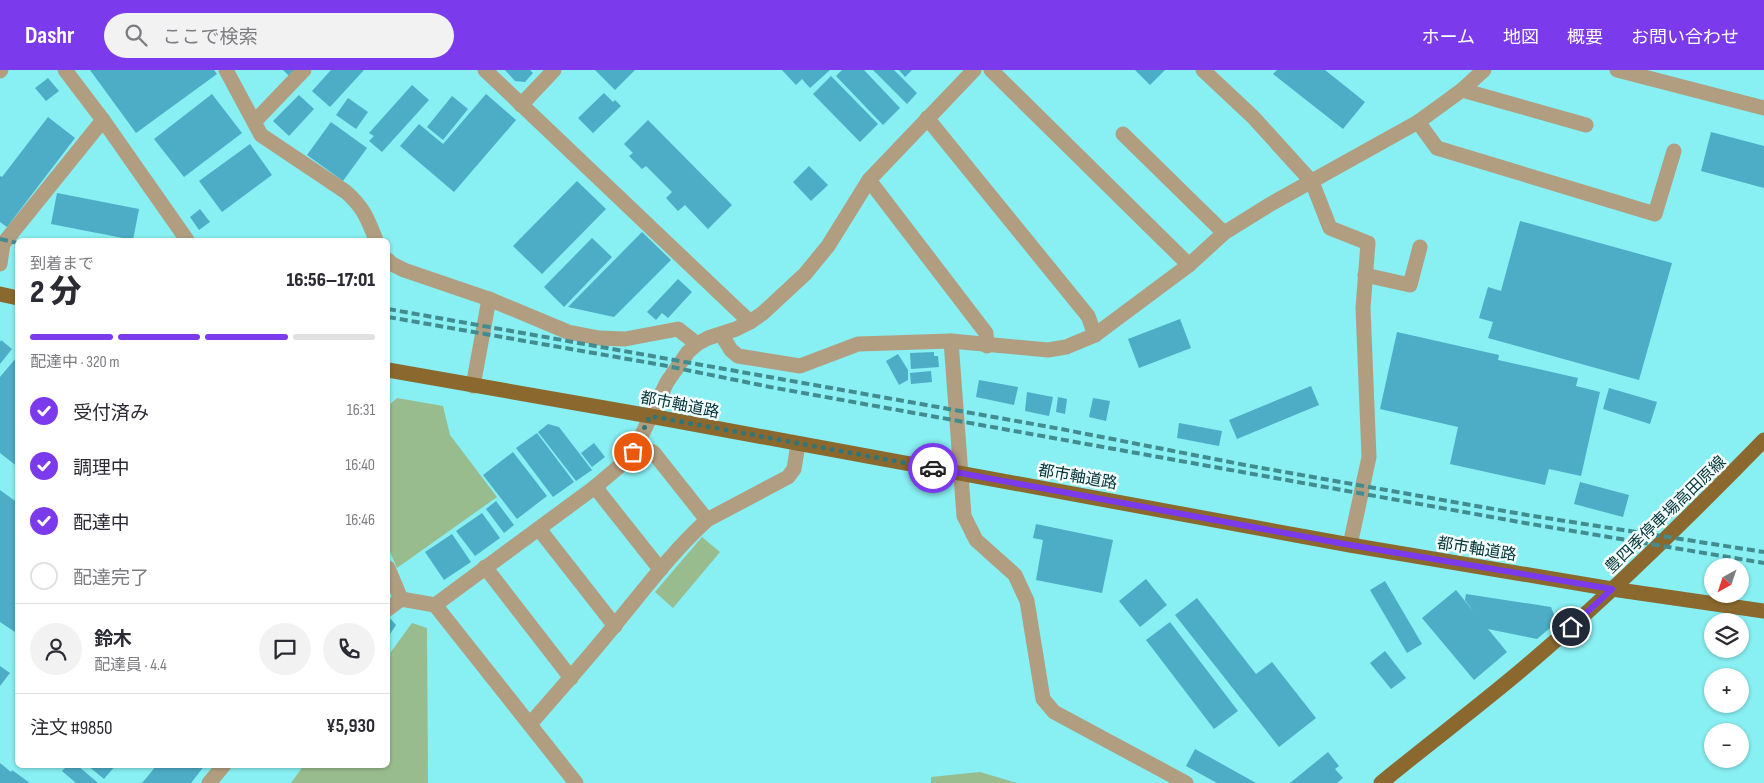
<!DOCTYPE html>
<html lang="ja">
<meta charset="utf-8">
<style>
:root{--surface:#fff;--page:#f2f2f3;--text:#2b2b33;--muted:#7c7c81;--line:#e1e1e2;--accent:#7c3aed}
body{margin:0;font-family:"Sofia Sans Condensed","Noto Sans JP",sans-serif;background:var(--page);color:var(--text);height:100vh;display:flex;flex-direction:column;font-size:19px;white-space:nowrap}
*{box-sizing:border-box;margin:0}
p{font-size:16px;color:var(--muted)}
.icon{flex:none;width:28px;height:28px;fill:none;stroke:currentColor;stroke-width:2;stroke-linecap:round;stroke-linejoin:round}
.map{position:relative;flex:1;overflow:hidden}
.drawer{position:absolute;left:15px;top:168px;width:375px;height:530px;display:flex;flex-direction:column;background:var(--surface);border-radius:8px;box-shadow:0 1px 4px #0004}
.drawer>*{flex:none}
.needle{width:32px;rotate:220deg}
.fabs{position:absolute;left:1704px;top:488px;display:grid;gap:10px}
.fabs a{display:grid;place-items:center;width:45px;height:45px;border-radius:50%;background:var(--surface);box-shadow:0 1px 4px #0004;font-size:25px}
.pin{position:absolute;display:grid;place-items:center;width:42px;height:42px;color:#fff;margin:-21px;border:2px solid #fff;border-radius:50%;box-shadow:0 1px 5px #0007}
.courier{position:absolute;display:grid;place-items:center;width:50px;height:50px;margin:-25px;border:4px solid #7c3aed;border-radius:50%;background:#fff;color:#222;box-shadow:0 1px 6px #0007}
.head em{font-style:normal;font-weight:800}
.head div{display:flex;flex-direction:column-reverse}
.head{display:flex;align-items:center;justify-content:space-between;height:85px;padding:0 15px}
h1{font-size:32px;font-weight:800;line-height:38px}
.bar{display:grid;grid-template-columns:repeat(4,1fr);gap:8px 5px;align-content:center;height:60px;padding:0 15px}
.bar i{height:6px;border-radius:4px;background:var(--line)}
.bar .active{background:var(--accent)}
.bar p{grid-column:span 4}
.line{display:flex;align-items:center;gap:12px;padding:0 15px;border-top:1px solid var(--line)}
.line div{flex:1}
.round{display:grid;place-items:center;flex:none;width:52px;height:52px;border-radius:26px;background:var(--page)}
ol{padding:0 15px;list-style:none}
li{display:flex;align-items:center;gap:15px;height:55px}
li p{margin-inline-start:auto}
li .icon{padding:5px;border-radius:50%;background:var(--accent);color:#fff;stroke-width:4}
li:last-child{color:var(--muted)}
li i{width:28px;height:28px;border:2px solid var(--line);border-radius:50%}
header{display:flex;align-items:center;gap:30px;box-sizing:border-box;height:70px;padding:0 25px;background:var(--accent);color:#fff}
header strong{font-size:24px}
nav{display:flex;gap:28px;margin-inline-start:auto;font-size:18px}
.search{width:350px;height:45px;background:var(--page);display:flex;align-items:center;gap:12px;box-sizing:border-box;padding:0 18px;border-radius:28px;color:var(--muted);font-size:19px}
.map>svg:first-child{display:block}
</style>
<header>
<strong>Dashr</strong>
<div class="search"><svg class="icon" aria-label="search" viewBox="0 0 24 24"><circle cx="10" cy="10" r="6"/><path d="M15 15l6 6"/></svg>ここで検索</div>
<nav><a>ホーム</a><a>地図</a><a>概要</a><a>お問い合わせ</a></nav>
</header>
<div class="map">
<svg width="1764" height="713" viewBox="0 0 1764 713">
<rect width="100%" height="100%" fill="#88eff2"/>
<g fill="#99bc8e">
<polygon points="397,328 443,336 450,365 497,427 397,498 388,477 388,336"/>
<polygon points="702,467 720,482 673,538 655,522"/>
<polygon points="412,553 427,558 428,713 291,713 304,695 388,695 388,586"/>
<polygon points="980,702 1017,713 931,713 931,707"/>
</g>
<g fill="#4dacc6">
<polygon points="90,0 214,0 217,4 136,63"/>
<polygon points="283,0 296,0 289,6"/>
<polygon points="331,0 364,0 330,37 312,21"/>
<polygon points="505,0 530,0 533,3 525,12 515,11"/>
<polygon points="595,0 635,0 615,20"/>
<polygon points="782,0 830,0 810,18 802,9 796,15"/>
<polygon points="842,0 864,0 900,38 883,55 836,6"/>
<polygon points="873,0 894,0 917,23 907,34"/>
<polygon points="899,0 912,0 905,7"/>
<polygon points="1135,0 1165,0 1150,15"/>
<polygon points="1277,0 1325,0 1365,32 1343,59 1273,4"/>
<polygon points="831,6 878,54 860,72 813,24"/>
<polygon points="48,8 59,21 46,31 35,18"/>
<polygon points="412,15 429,30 382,82 369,71 374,66 369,63"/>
<polygon points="604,23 613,32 615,30 621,36 593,63 578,48"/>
<polygon points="212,24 242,63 184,107 154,69"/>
<polygon points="486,24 516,50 454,122 400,76 419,54 443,74"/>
<polygon points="299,25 314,39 289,66 273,51"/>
<polygon points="452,26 468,39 443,70 427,57"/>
<polygon points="348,28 368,42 356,59 336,45"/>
<polygon points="48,47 75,68 7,157 0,152 0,106 2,107"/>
<polygon points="648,50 732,135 708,159 685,135 678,141 666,128 672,122 646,96 642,99 629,86 633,83 624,74"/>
<polygon points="331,52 367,78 343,111 307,85"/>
<polygon points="1711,62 1764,76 1764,118 1701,101"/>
<polygon points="250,74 272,105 222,142 199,111"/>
<polygon points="809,96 828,115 811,131 793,112"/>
<polygon points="577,111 606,139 542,204 513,176"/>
<polygon points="57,123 139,139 133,170 51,154"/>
<polygon points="200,139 210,152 199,160 190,147"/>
<polygon points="1520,151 1672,193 1639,310 1488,268 1493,252 1479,248 1488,217 1501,221"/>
<polygon points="642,162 671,190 614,247 568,237"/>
<polygon points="592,168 612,187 564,237 544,217"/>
<polygon points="678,209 692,222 668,248 662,243 656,250 647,242"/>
<polygon points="1180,249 1191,278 1139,298 1128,269"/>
<polygon points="1397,262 1499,285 1498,290 1578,308 1576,316 1600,322 1581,406 1549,399 1545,415 1450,394 1458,357 1380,339"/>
<polygon points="1,270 12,279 0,294 0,272"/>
<polygon points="934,282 934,286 938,286 939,297 911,299 910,283"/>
<polygon points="898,284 908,300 908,310 899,315 886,291"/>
<polygon points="16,288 18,289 18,397 0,383 0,307"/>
<polygon points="931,301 932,312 911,314 910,303"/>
<polygon points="979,310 1018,317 1014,335 976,327"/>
<polygon points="1311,316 1319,335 1237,369 1229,350"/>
<polygon points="1609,318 1657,332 1650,354 1603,339"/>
<polygon points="1027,322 1053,327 1049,346 1025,341"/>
<polygon points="1058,327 1067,329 1065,344 1056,342"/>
<polygon points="1093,328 1110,331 1106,351 1089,347"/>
<polygon points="1179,353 1222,361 1219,376 1177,368"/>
<polygon points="548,354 559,357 592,400 576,411 538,362"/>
<polygon points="537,363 574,412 553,427 516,378"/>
<polygon points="594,373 605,387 592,397 581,383"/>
<polygon points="513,382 547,426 517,449 483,405"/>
<polygon points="1580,412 1629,425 1623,447 1574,434"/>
<polygon points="0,420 18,433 18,564 0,552"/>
<polygon points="496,431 514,455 504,463 486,439"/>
<polygon points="482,443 500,468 475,486 456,461"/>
<polygon points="1036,454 1113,470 1102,523 1036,510 1043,470 1033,468"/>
<polygon points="452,464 471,492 444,510 425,482"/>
<polygon points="1146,509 1167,535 1140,557 1119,531"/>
<polygon points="1385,511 1422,574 1407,583 1370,520"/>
<polygon points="1456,520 1474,542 1465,530 1466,524 1551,537 1557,552 1537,569 1488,559 1507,582 1474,610 1422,548"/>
<polygon points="1197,528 1256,604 1272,592 1316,648 1279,677 1175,545"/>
<polygon points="389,547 396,555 388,567 388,548"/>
<polygon points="1170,552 1238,641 1214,659 1146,570"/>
<polygon points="1385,581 1406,608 1391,619 1370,593"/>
<polygon points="0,596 10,603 0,616"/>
<polygon points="1195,679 1256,713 1217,713 1186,696"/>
<polygon points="1328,682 1339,696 1335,699 1343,708 1337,713 1290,713"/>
<polygon points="0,693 11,702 12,700 30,713 0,713"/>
<polygon points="68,695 77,695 98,713 76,713 62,701"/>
<polygon points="87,695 116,695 104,709"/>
<polygon points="157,695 160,697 162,695 205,695 191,713 142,713"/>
</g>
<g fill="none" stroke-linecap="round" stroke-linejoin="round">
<g stroke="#b19e80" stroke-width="15">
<polyline points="65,0 103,50 187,170"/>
<path d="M226 0 261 65 346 122C364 138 367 148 376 170"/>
<polyline points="485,0 750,252"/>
<polyline points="991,0 1189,195"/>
<polyline points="1203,0 1253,47 1312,112 1330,158 1368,173 1363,238 1369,387 1350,475"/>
<polyline points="1617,0 1764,38"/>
<polyline points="0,1 1,0"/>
<polyline points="1462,20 1586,55"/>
<polyline points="521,35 554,0"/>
<polyline points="927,48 1088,246 1095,265"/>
<polyline points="255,51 304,0"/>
<polyline points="1418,52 1437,78 1655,144 1674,81"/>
<polyline points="1123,64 1224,163"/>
<polyline points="869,110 986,263 987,276"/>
<polyline points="388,190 392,194 404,200 489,229 568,262 599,268 625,269 678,259 697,274"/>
<polyline points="0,194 3,174 103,50"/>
<polyline points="1365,205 1410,215 1420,177"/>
<polyline points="721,264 731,280 738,286 800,296 858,274 951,271 1048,280 1066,277 1095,265 1189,195 1224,163 1269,135 1418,52 1462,20 1484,0"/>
<polyline points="951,271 964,446 976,470 1015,505 1027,531 1043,629 1054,642 1186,713"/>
<polyline points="473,316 489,229"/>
<polyline points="637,375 653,382 707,450"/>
<polyline points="595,417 656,494 661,499"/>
<polyline points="539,459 615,556"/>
<polyline points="485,497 571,608"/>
<polyline points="388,498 401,529"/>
<polyline points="435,535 576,713"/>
<polyline points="388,539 401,529 435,535 595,417 628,389 637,375 667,312 688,282 697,274 708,268 736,259 750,252 763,243 805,204 828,176 869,110 974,0"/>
<path d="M530 654C560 620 590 586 619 550 647 516 674 480 707 450L788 407 794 399 798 374"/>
<polyline points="209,713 224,695"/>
</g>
<g stroke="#8b692e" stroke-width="15">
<polyline points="0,224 18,228"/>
<polyline points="388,300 650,346 1350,475 1612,519 1764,541"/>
<path d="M1381 713C1428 674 1478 637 1525 597 1609 526 1687 449 1764 370"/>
</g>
<g stroke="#428c8f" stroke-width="4" stroke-dasharray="8 4" stroke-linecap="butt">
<polyline points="0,169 18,173"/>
<polyline points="388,239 1061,359 1245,395 1527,445 1764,482"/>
<polyline points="388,247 662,295 770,317 1525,453 1764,493"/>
</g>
</g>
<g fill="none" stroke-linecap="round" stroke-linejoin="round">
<polyline stroke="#327578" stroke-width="5" stroke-dasharray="0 9" points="633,382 650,346 933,398"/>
<polyline stroke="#7c3aed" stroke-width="6" points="933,398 1350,475 1612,519 1571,557"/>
</g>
<g text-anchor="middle" stroke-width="5" stroke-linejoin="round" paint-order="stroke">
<g font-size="16" fill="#033436" stroke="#f5fefe">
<text transform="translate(680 334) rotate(11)" y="6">都市軸道路</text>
<text transform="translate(1078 406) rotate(10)" y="6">都市軸道路</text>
<text transform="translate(1665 444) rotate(-44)" y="6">豊四季停車場高田原線</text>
<text transform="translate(1477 478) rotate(9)" y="6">都市軸道路</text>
</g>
</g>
</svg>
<div class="fabs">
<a><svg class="needle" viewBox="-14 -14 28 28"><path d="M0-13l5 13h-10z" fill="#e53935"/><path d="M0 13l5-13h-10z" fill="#7c7c81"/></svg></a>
<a><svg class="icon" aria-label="layers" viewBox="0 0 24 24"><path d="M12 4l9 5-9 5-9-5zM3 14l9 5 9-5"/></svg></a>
<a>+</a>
<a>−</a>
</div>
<div class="pin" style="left:633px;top:382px;background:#ea580c"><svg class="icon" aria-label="bag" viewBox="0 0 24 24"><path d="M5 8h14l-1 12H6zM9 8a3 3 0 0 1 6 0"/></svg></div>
<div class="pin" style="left:1571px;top:557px;background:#1f2937"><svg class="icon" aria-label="home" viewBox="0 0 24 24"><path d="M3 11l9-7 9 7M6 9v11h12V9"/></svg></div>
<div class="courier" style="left:933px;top:398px"><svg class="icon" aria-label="car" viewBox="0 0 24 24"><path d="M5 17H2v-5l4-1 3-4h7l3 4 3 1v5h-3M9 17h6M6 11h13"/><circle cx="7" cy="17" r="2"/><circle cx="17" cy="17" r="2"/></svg></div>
<section class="drawer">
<div class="head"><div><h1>2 分</h1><p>到着まで</p></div><em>16:56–17:01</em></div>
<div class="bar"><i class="active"></i><i class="active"></i><i class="active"></i><i></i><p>配達中 · 320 m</p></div>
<ol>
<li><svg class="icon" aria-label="check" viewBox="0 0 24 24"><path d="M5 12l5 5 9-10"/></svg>受付済み<p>16:31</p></li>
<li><svg class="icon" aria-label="check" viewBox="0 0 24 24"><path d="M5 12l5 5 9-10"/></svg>調理中<p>16:40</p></li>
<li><svg class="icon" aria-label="check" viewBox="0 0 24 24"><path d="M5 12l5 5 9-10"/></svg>配達中<p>16:46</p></li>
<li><i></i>配達完了</li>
</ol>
<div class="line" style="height:90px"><a class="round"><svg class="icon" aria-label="person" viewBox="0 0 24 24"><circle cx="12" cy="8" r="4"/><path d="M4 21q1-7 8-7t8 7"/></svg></a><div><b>鈴木</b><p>配達員 · 4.4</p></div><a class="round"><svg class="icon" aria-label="chat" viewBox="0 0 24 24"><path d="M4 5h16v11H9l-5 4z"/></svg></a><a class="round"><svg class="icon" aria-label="phone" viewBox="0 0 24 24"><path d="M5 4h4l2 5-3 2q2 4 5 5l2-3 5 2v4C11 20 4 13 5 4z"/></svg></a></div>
<div class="line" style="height:65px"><div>注文 #9850</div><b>¥5,930</b></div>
</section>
</div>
